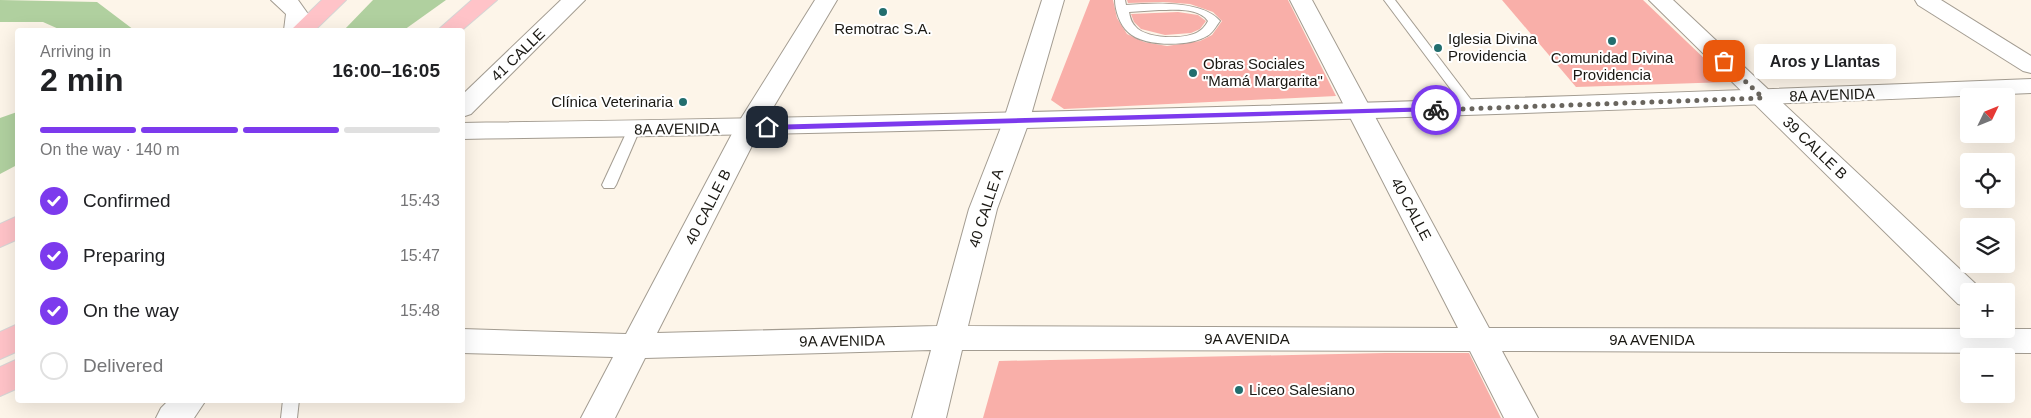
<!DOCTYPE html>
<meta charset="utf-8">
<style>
:root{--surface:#fff;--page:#f6f6f6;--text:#202124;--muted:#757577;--line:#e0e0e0;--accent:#7c3aed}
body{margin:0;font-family:Helvetica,sans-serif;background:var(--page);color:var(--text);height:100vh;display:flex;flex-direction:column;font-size:19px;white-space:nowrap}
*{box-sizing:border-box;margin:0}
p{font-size:16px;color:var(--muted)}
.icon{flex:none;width:28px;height:28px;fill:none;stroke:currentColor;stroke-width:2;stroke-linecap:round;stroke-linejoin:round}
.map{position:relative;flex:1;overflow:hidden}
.drawer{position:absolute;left:15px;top:28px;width:450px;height:375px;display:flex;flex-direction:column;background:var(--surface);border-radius:5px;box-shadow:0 5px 20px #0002}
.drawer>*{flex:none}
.needle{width:32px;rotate:47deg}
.fabs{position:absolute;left:1960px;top:88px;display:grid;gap:10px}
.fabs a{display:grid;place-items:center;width:55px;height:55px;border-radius:5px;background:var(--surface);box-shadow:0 5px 20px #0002;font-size:25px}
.pin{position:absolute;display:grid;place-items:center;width:42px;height:42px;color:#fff;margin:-21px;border-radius:10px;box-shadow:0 2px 8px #0006}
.courier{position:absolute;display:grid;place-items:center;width:50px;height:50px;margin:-25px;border:4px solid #7c3aed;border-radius:50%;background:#fff;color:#222;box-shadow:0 1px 6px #0007}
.bubble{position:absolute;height:35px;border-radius:5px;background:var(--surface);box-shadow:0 5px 20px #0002;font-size:16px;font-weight:700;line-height:35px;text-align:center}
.headline em{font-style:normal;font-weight:700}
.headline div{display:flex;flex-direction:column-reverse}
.headline{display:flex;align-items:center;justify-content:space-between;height:85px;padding:0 25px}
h1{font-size:32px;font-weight:700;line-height:38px}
.bar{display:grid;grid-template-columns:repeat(4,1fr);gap:8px 5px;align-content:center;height:60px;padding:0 25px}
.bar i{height:6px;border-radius:4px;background:var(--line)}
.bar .selected{background:var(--accent)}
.bar p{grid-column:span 4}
ol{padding:0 25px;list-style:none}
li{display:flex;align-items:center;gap:15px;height:55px}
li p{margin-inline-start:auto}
li .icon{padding:5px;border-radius:50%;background:var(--accent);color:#fff;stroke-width:4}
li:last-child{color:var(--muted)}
li i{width:28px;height:28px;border:2px solid var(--line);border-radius:50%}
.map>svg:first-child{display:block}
</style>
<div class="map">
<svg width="2031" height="418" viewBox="0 0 2031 418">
<rect width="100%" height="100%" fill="#fdf5e9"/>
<g fill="#b0d09f">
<polygon points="0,0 97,2 134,30 61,30 43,22 0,22"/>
<polygon points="373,0 446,0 404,30 344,30"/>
<polygon points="17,112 17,165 0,174 0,118"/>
</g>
<g fill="#f9afa9">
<polygon points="1090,0 1113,0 1117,18 1127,34 1144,42 1167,46 1200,41 1212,35 1222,21 1213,12 1190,4 1163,2 1128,3 1127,0 1288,0 1336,96 1064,109 1051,100"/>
<polygon points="1502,0 1643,0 1729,82 1576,87"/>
<polygon points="1178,12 1198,15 1206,21 1200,29 1191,33 1165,35 1141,29 1134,22 1131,14"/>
<polygon points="1385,353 1469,353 1501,418 983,418 999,361"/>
</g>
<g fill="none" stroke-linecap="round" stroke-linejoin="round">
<defs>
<g id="lane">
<path d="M1115 0H1125L1126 5C1154 3 1202 0 1220 21 1216 26 1213 33 1207 36 1190 47 1143 47 1128 32 1120 25 1115 10 1115 0ZM1159 10C1173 10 1199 7 1208 21 1206 25 1202 30 1198 32 1184 40 1145 39 1135 26 1131 22 1130 17 1129 12Z"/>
<polygon points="1384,0 1395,0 1475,105 1477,108 1475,111 1467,111"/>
<polygon points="634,125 640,129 616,185 614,188 604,188 602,185 628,129"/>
<polygon points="283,400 299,400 297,418 281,418"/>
</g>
<g id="street">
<polygon points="815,0 837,0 761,128 657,333 937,326 969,209 1003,122 1042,0 1064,0 1029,122 997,209 968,326 1458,328 1290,0 1312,0 1489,328 2031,329 2031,353 1502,351 1538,418 1504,418 1470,351 962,350 946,418 912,418 931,350 645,358 615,418 581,418 613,357 462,353 462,329 626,334 735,128"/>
<polygon points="1649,0 1673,0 1980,288 1981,291 1969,291 1969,307 1958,304"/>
<polygon points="1915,0 1941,0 2031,56 2031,73 2023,71 1918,5"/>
</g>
<g id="secondary">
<polygon points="271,0 298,0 308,14 306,30 284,30 286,14"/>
<polygon points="561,0 585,0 471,114 462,117 462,95"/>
<path d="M2031 79V93C1508 116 986 132 462 139V123C986 116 1508 100 2031 79Z"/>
<polygon points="169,400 206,400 194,418 156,418 161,408"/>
</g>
<g id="highway">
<polygon points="322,0 346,0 315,30 291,30"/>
<polygon points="472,0 497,0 462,30 438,30"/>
<polygon points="18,216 18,239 0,247 0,224"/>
<polygon points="18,324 18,351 0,359 0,332"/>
<polygon points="18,359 18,388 0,396 0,367"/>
</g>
</defs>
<use href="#lane" stroke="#a39c91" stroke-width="2"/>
<use href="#street" stroke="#a39c91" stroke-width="2"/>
<use href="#secondary" stroke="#a39c91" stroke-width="2"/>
<use href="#highway" stroke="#d6d5d5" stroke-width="2"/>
<use href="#lane" fill="#fff" fill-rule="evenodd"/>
<use href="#street" fill="#fff" fill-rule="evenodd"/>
<use href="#secondary" fill="#fff" fill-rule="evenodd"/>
<use href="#highway" fill="#ffc3c8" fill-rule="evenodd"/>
</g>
<polygon fill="#7c3aed" points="1436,107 1440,110 1439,111 767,130 764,127 767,125"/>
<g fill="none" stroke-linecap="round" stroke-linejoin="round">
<polyline stroke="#69655e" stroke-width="5" stroke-dasharray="0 9" points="1436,110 1763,98 1724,61"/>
</g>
<g fill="#226e6e" stroke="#fff" stroke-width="2">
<circle cx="883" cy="12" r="5"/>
<circle cx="1612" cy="41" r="5"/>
<circle cx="1438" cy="48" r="5"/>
<circle cx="1193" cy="73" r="5"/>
<circle cx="683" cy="102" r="5"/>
<circle cx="1239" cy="390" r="5"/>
</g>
<g text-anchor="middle" stroke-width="4" stroke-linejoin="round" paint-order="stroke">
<g font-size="15" fill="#1a1813" stroke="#fff" text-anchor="start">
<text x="883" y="34" text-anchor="middle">Remotrac S.A.</text>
<text x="1448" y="44">Iglesia Divina<tspan x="1448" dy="17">Providencia</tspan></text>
<text x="1612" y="63" text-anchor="middle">Comunidad Divina<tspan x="1612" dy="17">Providencia</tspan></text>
<text x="1203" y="69">Obras Sociales<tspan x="1203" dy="17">"Mamá Margarita"</tspan></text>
<text x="673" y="107" text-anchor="end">Clínica Veterinaria</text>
<text x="1249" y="395">Liceo Salesiano</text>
</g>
<g font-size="15" fill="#1a1813" stroke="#fff">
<text transform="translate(518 55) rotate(-44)" y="5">41 CALLE</text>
<text transform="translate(1832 95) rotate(-2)" y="5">8A AVENIDA</text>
<text transform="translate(677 129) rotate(-1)" y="5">8A AVENIDA</text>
<text transform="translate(1815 148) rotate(44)" y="5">39 CALLE B</text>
<text transform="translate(708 207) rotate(-63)" y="5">40 CALLE B</text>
<text transform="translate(986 208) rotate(-72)" y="5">40 CALLE A</text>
<text transform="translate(1411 209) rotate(62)" y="5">40 CALLE</text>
<text x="1247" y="344">9A AVENIDA</text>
<text x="1652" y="345">9A AVENIDA</text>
<text transform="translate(842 341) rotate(-1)" y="5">9A AVENIDA</text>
</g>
</g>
</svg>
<div class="fabs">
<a><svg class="needle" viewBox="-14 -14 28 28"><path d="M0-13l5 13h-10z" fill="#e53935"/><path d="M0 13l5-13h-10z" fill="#757577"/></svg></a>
<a><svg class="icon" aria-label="locate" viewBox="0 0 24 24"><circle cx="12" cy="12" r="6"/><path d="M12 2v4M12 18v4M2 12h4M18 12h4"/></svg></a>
<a><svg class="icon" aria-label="layers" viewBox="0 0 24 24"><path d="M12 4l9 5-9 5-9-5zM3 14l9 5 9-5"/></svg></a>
<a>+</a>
<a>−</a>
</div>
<div class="pin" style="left:1724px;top:61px;background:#ea580c"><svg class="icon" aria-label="bag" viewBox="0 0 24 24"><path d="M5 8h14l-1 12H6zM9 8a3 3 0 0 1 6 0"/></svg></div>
<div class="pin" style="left:767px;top:127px;background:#1f2937"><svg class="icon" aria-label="home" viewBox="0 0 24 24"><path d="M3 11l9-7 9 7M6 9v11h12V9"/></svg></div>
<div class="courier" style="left:1436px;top:110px"><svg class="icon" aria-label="bike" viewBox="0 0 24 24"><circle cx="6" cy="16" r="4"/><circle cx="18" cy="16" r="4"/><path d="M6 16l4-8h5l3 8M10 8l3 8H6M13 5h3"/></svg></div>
<div class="bubble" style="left:1754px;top:44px;width:142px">Aros y Llantas</div>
<section class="drawer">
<div class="headline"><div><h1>2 min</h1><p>Arriving in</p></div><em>16:00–16:05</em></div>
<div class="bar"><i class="selected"></i><i class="selected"></i><i class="selected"></i><i></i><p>On the way · 140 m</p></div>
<ol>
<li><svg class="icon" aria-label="check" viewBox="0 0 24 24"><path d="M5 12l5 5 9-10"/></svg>Confirmed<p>15:43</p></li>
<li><svg class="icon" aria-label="check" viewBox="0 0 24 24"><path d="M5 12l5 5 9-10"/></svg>Preparing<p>15:47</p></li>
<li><svg class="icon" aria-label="check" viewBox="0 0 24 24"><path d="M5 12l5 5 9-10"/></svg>On the way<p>15:48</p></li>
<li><i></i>Delivered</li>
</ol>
</section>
</div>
